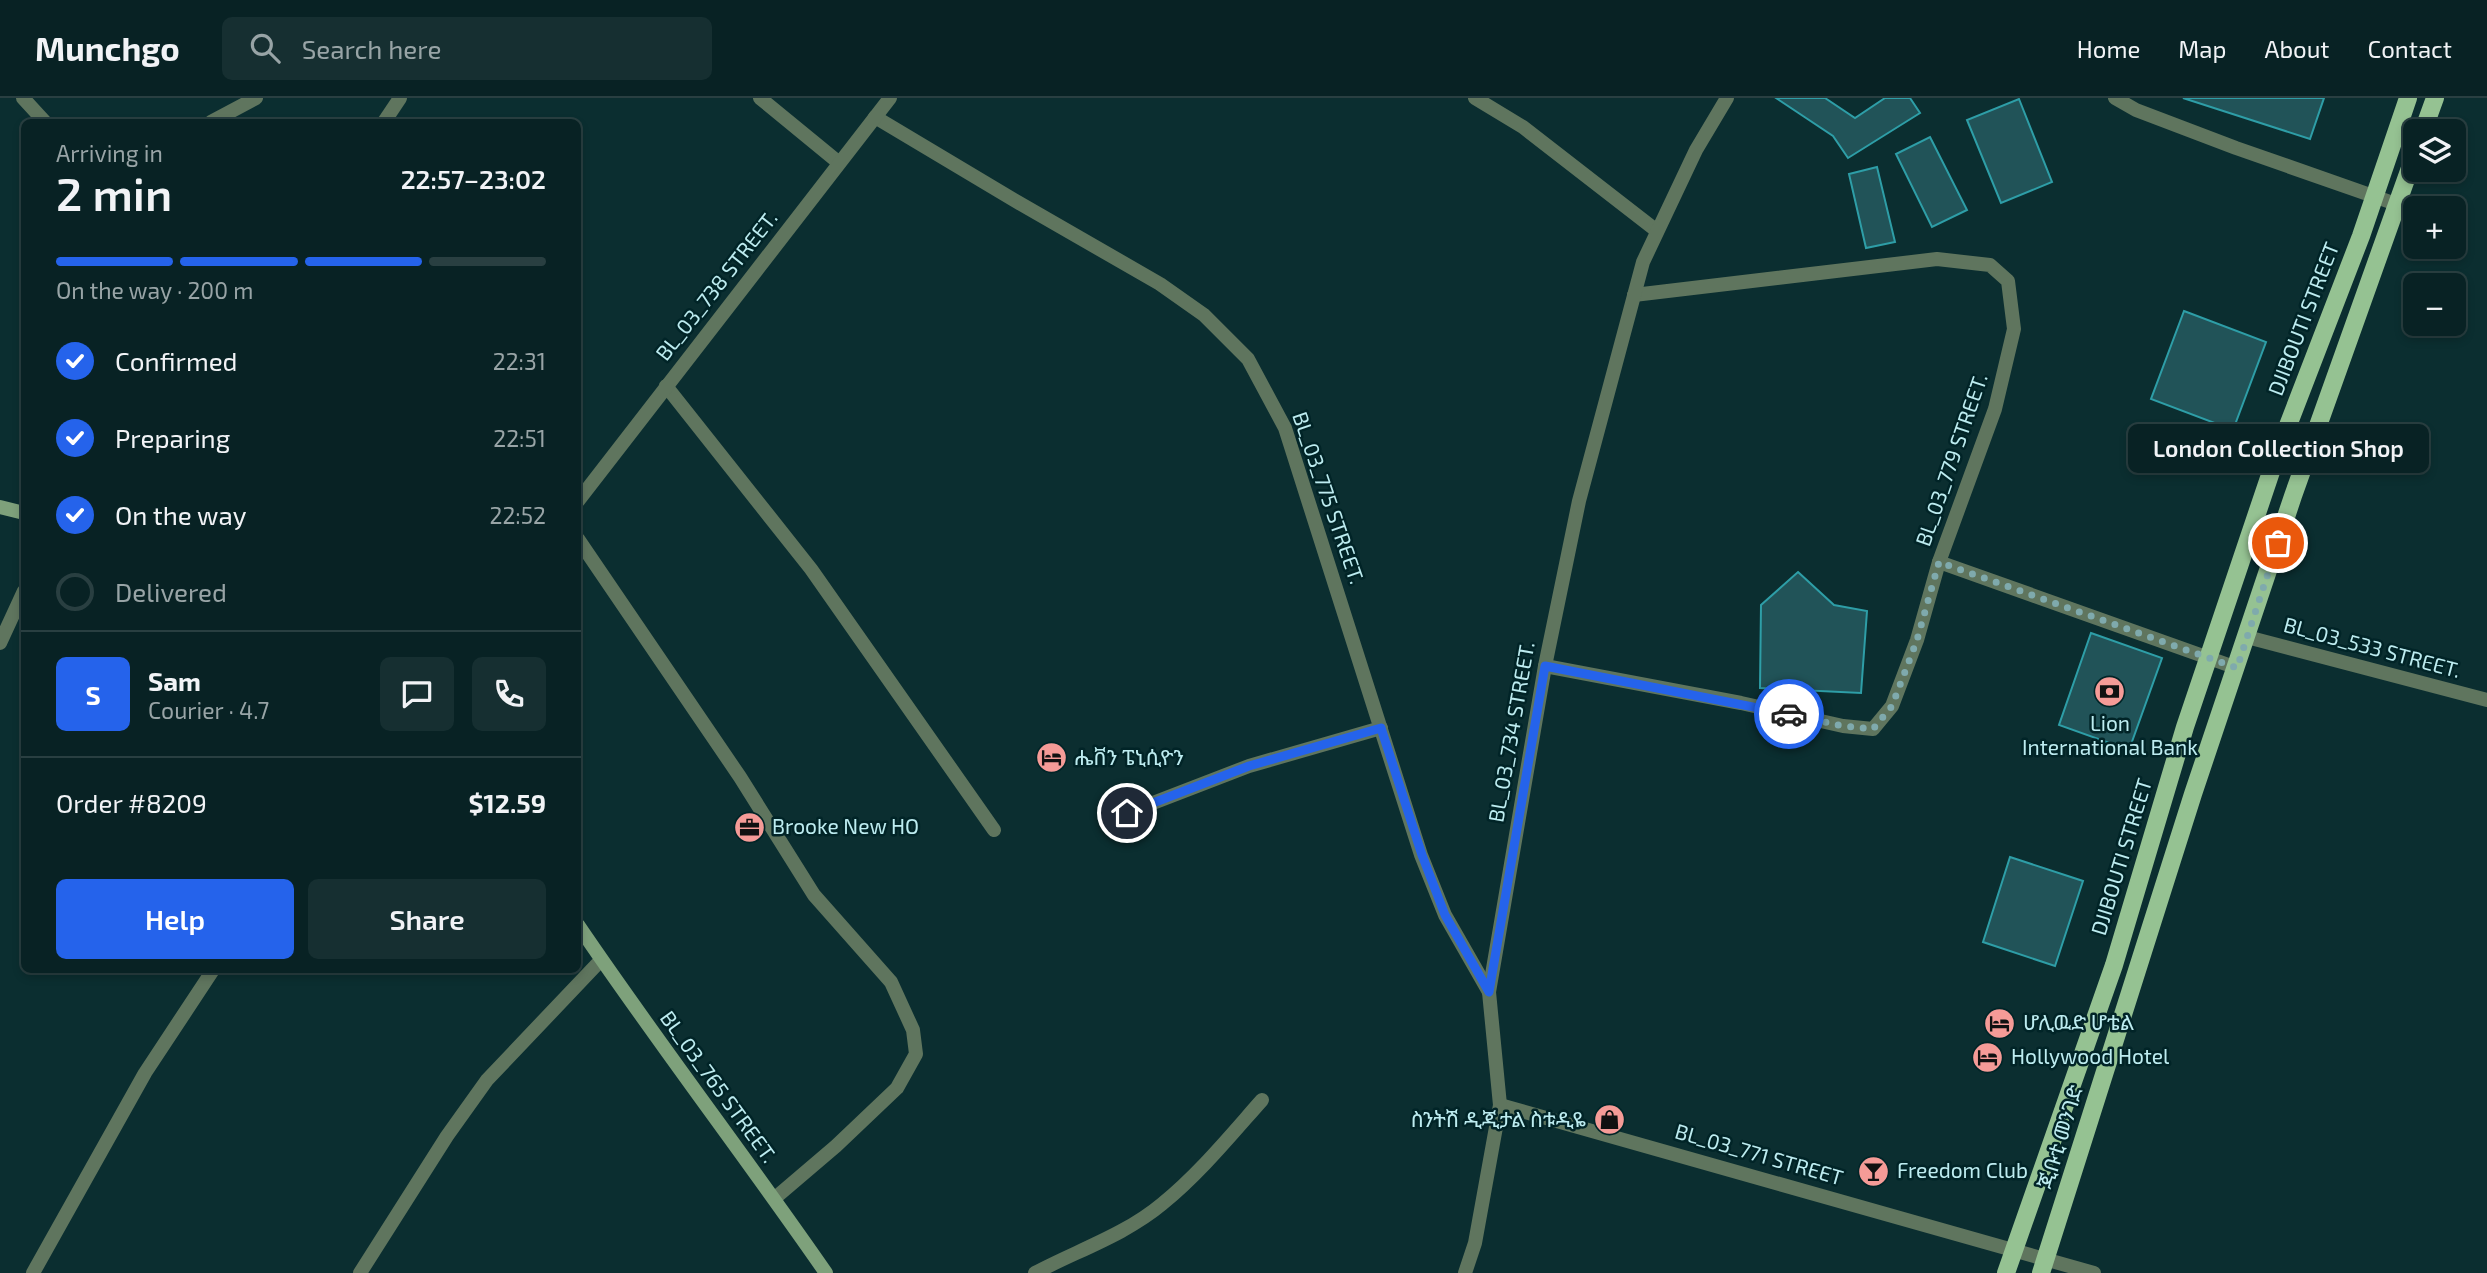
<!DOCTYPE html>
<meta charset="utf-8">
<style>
:root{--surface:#082224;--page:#162f31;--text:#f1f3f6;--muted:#98a4a6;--line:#293f41;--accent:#2563eb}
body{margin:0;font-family:"Exo 2","Noto Sans Ethiopic",sans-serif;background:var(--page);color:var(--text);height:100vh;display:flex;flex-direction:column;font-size:26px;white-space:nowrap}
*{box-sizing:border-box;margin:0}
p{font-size:23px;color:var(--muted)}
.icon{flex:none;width:38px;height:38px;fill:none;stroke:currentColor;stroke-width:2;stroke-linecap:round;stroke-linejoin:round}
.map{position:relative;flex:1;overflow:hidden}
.details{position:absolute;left:21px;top:21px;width:560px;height:854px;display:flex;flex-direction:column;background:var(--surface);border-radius:10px;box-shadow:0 4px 10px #0003,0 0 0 2px var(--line)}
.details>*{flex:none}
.buttons{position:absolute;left:2403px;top:21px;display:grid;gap:14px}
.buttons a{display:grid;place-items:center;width:63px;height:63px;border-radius:10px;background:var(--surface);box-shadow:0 4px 10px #0003,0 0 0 2px var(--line);font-size:35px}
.pin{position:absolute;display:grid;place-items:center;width:60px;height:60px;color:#fff;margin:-30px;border:4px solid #fff;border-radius:50%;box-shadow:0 2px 7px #0007}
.courier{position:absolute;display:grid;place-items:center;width:70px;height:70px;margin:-35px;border:5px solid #2563eb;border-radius:50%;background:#fff;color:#222;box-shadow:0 2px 9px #0007}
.bubble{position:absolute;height:49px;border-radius:10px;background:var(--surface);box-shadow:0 4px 10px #0003,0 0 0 2px var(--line);font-size:23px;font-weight:600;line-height:49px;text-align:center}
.head em{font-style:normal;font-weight:600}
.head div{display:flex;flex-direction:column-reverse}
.head{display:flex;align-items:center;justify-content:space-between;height:119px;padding:0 35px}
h1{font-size:46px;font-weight:600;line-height:52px}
.bar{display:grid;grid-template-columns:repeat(4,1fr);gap:10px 7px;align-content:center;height:84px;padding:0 35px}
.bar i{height:9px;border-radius:5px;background:var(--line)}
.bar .selected{background:var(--accent)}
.bar p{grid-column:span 4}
.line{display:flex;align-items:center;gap:18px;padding:0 35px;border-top:2px solid var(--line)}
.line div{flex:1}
.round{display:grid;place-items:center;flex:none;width:74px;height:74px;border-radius:10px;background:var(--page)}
ol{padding:0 35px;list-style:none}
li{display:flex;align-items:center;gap:21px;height:77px}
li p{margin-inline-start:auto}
li .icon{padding:7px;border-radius:50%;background:var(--accent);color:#fff;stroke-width:4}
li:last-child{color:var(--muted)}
li i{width:38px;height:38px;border:4px solid var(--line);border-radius:50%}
.cta{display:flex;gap:14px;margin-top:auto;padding:14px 35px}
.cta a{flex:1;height:80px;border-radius:10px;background:var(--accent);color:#fff;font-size:28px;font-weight:600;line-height:80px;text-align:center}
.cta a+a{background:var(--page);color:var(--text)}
header{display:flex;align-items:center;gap:42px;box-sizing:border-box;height:98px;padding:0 35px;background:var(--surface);border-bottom:2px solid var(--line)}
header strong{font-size:33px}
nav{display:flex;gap:38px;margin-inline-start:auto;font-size:24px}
.search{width:490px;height:63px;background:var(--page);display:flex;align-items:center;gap:18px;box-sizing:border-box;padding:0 24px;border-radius:10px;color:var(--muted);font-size:26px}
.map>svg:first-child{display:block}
</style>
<header>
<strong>Munchgo</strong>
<div class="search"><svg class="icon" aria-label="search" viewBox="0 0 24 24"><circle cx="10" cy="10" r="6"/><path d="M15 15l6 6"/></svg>Search here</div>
<nav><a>Home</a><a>Map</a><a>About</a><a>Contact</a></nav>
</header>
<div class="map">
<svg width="2487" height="1175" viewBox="0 0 2487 1175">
<rect width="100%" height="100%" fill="#0b2e30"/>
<g fill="#215358" stroke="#2e9ea7" stroke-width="2">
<polygon points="1776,0 1825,0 1855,20 1885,0 1910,0 1920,15 1848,60 1833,38"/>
<polygon points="2183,0 2324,0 2310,41"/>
<polygon points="2019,1 2052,84 2001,105 1967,22"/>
<polygon points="1930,39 1967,112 1932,129 1896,56"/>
<polygon points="1877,69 1895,144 1866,150 1849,76"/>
<polygon points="2184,213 2266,244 2233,332 2151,301"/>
<polygon points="1798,474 1834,507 1867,513 1861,595 1760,590 1761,507"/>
<polygon points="2091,535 2162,560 2129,652 2059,627"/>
<polygon points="2010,759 2083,783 2055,868 1983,844"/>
</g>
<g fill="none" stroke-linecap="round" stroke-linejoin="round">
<path stroke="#5f755e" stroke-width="14" d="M1035 1175C1076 1153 1125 1137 1162 1106 1199 1076 1230 1038 1262 1002"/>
<g stroke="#5f755e" stroke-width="14">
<polyline points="23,0 45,24"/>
<polyline points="760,0 838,64"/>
<polyline points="1475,0 1523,29 1657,133"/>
<polyline points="2115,0 2136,12 2236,50 2396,106"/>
<polyline points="875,19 1014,102 1160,186 1204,217 1248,261 1285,330 1421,757 1445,817 1489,894"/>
<polyline points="211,24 256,0"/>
<polyline points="384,24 400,0"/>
<polyline points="666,288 811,471 994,732"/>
<polyline points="578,403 890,0"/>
<polyline points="578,441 740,679 814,797 891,884 913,932 916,956 897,990 836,1048 775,1100"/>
<polyline points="1939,464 2237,570"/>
<polyline points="2247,539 2487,602"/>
<polyline points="0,545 24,493"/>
<polyline points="1545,568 1741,605 1843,628 1873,631 1892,608 1917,542 1939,464 1995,311 2014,231 2008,183 1990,167 1937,161 1634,197"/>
<polyline points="1127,715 1249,668 1381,630"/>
<polyline points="1500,1007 2094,1175"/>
<polyline points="33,1175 145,975 213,872"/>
<polyline points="360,1175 447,1038 487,982 601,862"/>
<polyline points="1465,1175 1475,1145 1500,1007 1489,894 1545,568 1579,403 1643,164 1696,52 1727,0"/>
</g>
<g stroke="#7ea17b" stroke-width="14">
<polyline points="0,409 24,415"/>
<path d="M578 827C658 945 745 1058 826 1175"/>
</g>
<g stroke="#95c292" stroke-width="18">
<polyline points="2423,33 2435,0"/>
<polyline points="2006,1175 2114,867 2185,629 2277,356 2361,138 2408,0"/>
<polyline points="2041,1175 2193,696 2293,398 2415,56"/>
</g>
</g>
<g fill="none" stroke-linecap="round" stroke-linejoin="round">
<polyline stroke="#7faaad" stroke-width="7" stroke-dasharray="0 12.6" points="1789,616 1843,628 1873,631 1892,608 1917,542 1939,464 2237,570 2278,445"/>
<polyline stroke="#2563eb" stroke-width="9" points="1127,715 1249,668 1381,630 1422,757 1445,817 1489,894 1545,568 1789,616"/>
</g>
<defs>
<symbol id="bank-disc" viewBox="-11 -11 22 22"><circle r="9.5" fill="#f59b97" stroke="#012427"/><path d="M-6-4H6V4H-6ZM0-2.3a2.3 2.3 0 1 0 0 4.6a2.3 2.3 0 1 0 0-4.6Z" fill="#111"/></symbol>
<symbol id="hotel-disc" viewBox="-11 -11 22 22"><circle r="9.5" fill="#f59b97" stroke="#012427"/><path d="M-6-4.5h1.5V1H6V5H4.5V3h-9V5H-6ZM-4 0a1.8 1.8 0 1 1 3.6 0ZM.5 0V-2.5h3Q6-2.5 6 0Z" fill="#111"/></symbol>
<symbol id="office-disc" viewBox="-11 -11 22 22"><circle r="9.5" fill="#f59b97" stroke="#012427"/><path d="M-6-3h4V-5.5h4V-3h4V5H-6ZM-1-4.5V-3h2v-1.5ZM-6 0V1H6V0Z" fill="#111"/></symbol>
<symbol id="shop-disc" viewBox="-11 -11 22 22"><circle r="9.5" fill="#f59b97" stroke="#012427"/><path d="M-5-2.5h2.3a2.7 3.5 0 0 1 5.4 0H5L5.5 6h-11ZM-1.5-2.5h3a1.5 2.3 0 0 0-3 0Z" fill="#111"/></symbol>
<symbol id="bar-disc" viewBox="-11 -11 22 22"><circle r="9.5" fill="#f59b97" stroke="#012427"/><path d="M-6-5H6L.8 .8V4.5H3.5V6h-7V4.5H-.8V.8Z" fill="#111"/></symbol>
</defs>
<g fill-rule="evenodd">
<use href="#bank-disc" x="2092" y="576" width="35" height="35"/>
<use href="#hotel-disc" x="1034" y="642" width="35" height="35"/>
<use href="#office-disc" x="732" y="712" width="35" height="35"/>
<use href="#hotel-disc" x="1982" y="908" width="35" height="35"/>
<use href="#hotel-disc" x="1970" y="942" width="35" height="35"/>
<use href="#shop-disc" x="1592" y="1004" width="35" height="35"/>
<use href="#bar-disc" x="1856" y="1056" width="35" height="35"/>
</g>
<g text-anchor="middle" stroke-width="5" stroke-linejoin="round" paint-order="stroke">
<g font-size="21" fill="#bdecf0" stroke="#012427">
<text transform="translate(717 188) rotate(-52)" y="7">BL_03_738 STREET.</text>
<text transform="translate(2304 221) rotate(-69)" y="7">DJIBOUTI STREET</text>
<text transform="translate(1952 362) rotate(-71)" y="7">BL_03_779 STREET.</text>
<text transform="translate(1328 400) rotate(71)" y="7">BL_03_775 STREET.</text>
<text transform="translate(2372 550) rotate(15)" y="7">BL_03_533 STREET.</text>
<text transform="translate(1512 634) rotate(-80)" y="7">BL_03_734 STREET.</text>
<text transform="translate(2122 759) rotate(-73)" y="7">DJIBOUTI STREET</text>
<text transform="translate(718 989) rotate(54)" y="7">BL_03_765 STREET.</text>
<text transform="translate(2061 1039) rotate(-73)" y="7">ጂቡቲ መንገድ</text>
<text transform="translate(1759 1057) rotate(16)" y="7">BL_03_771 STREET</text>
</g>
<g font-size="21" fill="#bdecf0" stroke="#012427" text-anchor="start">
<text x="2110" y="633" text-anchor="middle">Lion<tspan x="2110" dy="24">International Bank</tspan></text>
<text x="1074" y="667">ሔቨን ፔኒሲዮን</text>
<text x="772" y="736">Brooke New HO</text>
<text x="2023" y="932">ሆሊዉድ ሆቴል</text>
<text x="2011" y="966">Hollywood Hotel</text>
<text x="1586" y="1029" text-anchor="end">ስንትሽ ዲጂታል ስቱዲዬ</text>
<text x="1897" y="1080">Freedom Club</text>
</g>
</g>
</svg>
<div class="buttons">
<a><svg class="icon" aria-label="layers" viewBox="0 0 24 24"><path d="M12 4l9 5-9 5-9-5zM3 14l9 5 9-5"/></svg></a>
<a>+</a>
<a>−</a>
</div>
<div class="pin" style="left:2278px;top:445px;background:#ea580c"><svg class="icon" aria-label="bag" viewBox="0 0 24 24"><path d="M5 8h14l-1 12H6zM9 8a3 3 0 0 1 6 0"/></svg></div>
<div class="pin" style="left:1127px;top:715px;background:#1f2937"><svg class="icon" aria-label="home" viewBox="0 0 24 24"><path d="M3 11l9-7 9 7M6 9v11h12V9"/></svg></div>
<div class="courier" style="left:1789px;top:616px"><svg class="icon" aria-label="car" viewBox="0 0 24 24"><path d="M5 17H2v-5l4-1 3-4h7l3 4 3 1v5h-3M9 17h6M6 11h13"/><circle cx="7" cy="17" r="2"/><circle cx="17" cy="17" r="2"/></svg></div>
<div class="bubble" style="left:2128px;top:326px;width:301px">London Collection Shop</div>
<section class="details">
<div class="head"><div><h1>2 min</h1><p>Arriving in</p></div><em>22:57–23:02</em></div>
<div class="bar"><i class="selected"></i><i class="selected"></i><i class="selected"></i><i></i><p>On the way · 200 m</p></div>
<ol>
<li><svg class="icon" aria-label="check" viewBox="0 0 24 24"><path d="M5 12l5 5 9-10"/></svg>Confirmed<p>22:31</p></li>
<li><svg class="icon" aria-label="check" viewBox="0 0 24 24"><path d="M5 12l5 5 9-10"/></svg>Preparing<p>22:51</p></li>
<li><svg class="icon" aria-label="check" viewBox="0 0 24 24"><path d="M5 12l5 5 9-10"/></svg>On the way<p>22:52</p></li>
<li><i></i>Delivered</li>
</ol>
<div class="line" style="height:126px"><b class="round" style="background:var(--accent);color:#fff">S</b><div><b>Sam</b><p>Courier · 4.7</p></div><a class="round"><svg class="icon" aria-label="chat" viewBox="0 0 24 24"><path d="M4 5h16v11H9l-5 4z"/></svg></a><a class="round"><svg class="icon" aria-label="phone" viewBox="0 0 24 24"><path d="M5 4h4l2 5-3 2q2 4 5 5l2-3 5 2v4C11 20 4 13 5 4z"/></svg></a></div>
<div class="line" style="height:91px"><div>Order #8209</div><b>$12.59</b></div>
<div class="cta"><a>Help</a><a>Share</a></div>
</section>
</div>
